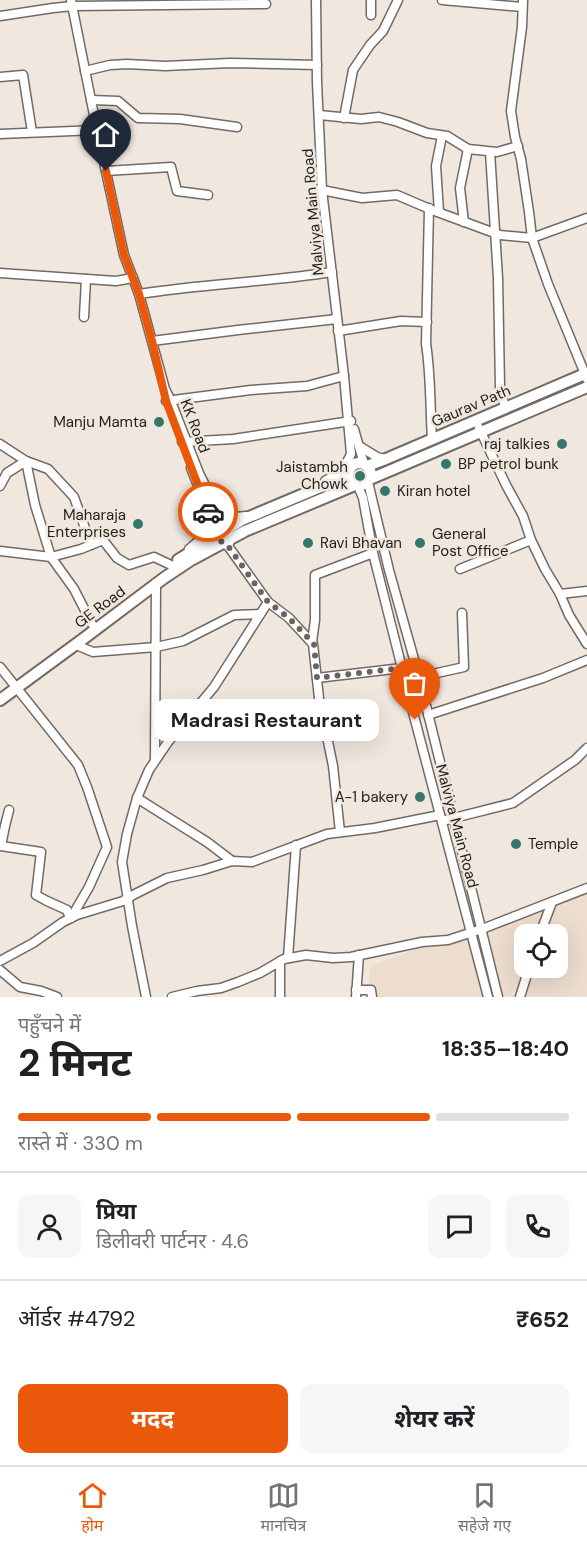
<!DOCTYPE html>
<html lang="hi">
<meta charset="utf-8">
<style>
:root{--surface:#fff;--page:#f6f6f6;--text:#202124;--muted:#757577;--line:#e0e0e0;--accent:#ea580c}
body{margin:0;font-family:"DM Sans","Noto Sans Devanagari",sans-serif;background:var(--page);color:var(--text);height:100vh;display:flex;flex-direction:column;font-size:22px;white-space:nowrap}
*{box-sizing:border-box;margin:0}
p{font-size:20px;color:var(--muted)}
.icon{flex:none;width:33px;height:33px;fill:none;stroke:currentColor;stroke-width:2;stroke-linecap:round;stroke-linejoin:round}
.map{position:relative;height:997px;overflow:hidden}
.side{display:flex;flex-direction:column;background:var(--surface);flex:1}
.side>*{flex:none}
.controls{position:absolute;left:514px;top:924px;display:grid;gap:12px}
.controls a{display:grid;place-items:center;width:54px;height:54px;border-radius:12px;background:var(--surface);box-shadow:0 6px 24px #0002;font-size:30px}
.pin{position:absolute;display:grid;place-items:center;width:51px;height:51px;color:#fff;margin:-62px -26px;border-radius:50% 50% 50% 0;rotate:-45deg;box-shadow:0 0 6px #0007}
.pin .icon{rotate:45deg}
.courier{position:absolute;display:grid;place-items:center;width:60px;height:60px;margin:-30px;border:4px solid #ea580c;border-radius:50%;background:#fff;color:#222;box-shadow:0 2px 8px #0007}
.bubble{position:absolute;height:42px;border-radius:12px;background:var(--surface);box-shadow:0 6px 24px #0002;font-size:20px;font-weight:700;line-height:42px;text-align:center}
.summary em{font-style:normal;font-weight:700}
.summary div{display:flex;flex-direction:column-reverse}
.summary{display:flex;align-items:center;justify-content:space-between;height:102px;padding:0 18px}
h1{font-size:39px;font-weight:700;line-height:45px}
.bar{display:grid;grid-template-columns:repeat(4,1fr);gap:9px 6px;align-content:center;height:72px;padding:0 18px}
.bar i{height:8px;border-radius:4px;background:var(--line)}
.bar .active{background:var(--accent)}
.bar p{grid-column:span 4}
.line{display:flex;align-items:center;gap:15px;padding:0 18px;border-top:2px solid var(--line)}
.line div{flex:1}
.round{display:grid;place-items:center;flex:none;width:63px;height:63px;border-radius:12px;background:var(--page)}
.action{display:flex;gap:12px;margin-top:auto;padding:12px 18px}
.action a{flex:1;height:69px;border-radius:12px;background:var(--accent);color:#fff;font-size:24px;font-weight:700;line-height:69px;text-align:center}
.action a+a{background:var(--page);color:var(--text)}
.menu{display:flex;justify-content:space-around;align-items:center;height:84px;border-top:2px solid var(--line);background:var(--surface);font-size:16px;color:var(--muted)}
.menu a{display:grid;justify-items:center;gap:3px}
.menu .active{color:var(--accent)}
.map>svg:first-child{display:block}
</style>
<div class="map">
<svg width="587" height="997" viewBox="0 0 587 997">
<rect width="100%" height="100%" fill="#f0e8df"/>
<path fill="#ecddcf" fill-rule="evenodd" d="M587 887V997H368L370 966ZM525 934H558V968H525Z"/>
<g fill="none" stroke-linecap="round" stroke-linejoin="round">
<defs>
<g id="minor">
<polyline points="71,0 97,130 124,255 139,294 165,389 170,399 199,473 231,538 228,546"/>
<polyline points="316,0 317,82 322,190 344,376 351,454 343,470 325,481"/>
<polyline points="442,0 522,7"/>
<polyline points="523,0 522,27 511,111 515,137 521,159 529,212 532,238 548,284 587,379"/>
<polyline points="371,15 371,0"/>
<polyline points="0,16 53,8 73,6 266,4"/>
<polyline points="85,71 110,65 127,64 165,66 230,63 317,65"/>
<polyline points="0,77 23,75 32,132"/>
<polyline points="91,100 118,101 138,118 180,119 237,127"/>
<polyline points="319,115 361,119 379,117 398,122 427,133 447,136 468,149 497,152 518,146"/>
<polyline points="344,118 353,70 370,45 383,31 398,0"/>
<polyline points="0,134 97,130"/>
<polyline points="490,152 498,278 500,387 505,408"/>
<polyline points="106,171 171,167 177,191 208,195"/>
<polyline points="322,190 362,198 397,195 432,210 500,235 532,238 587,218"/>
<path d="M429 208 426 344C431 375 430 408 432 439"/>
<polyline points="439,212 436,166 442,136"/>
<polyline points="464,222 460,188 468,149"/>
<polyline points="0,273 116,281 133,278"/>
<path d="M139 294C203 284 268 282 332 272"/>
<polyline points="84,317 86,279"/>
<polyline points="338,331 401,321 427,322"/>
<polyline points="152,341 238,330 337,319"/>
<polyline points="166,401 251,390 307,386 344,376"/>
<polyline points="479,428 506,485 523,516 531,540 545,569 560,594 569,615 587,644"/>
<polyline points="354,429 364,464"/>
<polyline points="182,442 233,439 351,421"/>
<polyline points="0,444 26,461 48,469 74,497 91,545"/>
<polyline points="359,446 377,457 385,459"/>
<polyline points="191,468 217,534 222,543 228,546 268,602 289,618 313,644 319,698 333,766 340,832"/>
<polyline points="368,482 389,570 419,677 498,997"/>
<polyline points="0,486 7,473 26,461 35,505 51,557 74,589 92,624"/>
<polyline points="358,486 363,498 373,553 415,720 488,997"/>
<polyline points="220,515 226,518 246,516"/>
<path d="M189 549C202 538 209 534 209 516"/>
<polyline points="0,551 51,557 81,549 103,540 117,558 129,565 154,557 171,565 175,570"/>
<polyline points="460,569 531,540"/>
<polyline points="560,594 587,591"/>
<polyline points="312,642 315,620 315,575 373,553"/>
<polyline points="76,645 93,652 156,647 183,641 234,615 260,614"/>
<polyline points="0,667 78,765 87,787 107,847 89,887 71,918"/>
<polyline points="419,677 464,667 462,613"/>
<polyline points="317,678 402,668"/>
<polyline points="428,715 543,678 587,660"/>
<polyline points="155,760 156,583"/>
<polyline points="137,798 207,842 232,861"/>
<polyline points="9,810 5,826 1,846 41,852 36,895 47,901 67,910 70,918"/>
<polyline points="442,821 513,803 575,760 587,748"/>
<polyline points="540,934 552,902"/>
<polyline points="288,958 296,845"/>
<polyline points="0,961 33,943 63,922 77,915 123,901 133,895 167,878 203,870 232,861 252,862 327,834 375,828 440,815"/>
<polyline points="280,961 280,997"/>
<polyline points="0,970 20,987 41,991 57,997"/>
<polyline points="356,990 371,990 372,997"/>
<polyline points="146,997 132,926 122,862 127,834 137,798 149,770 168,742 214,687 268,602"/>
<polyline points="172,997 197,991 221,988 238,982 260,973 284,959 306,955 333,958 351,957 422,942 448,940 482,929 587,888"/>
<polyline points="356,997 359,955"/>
<polyline points="520,997 529,968"/>
</g>
<g id="major">
<polyline points="367,466 386,459 587,373"/>
<polyline points="370,479 587,387"/>
<polyline points="178,560 242,520 342,478 348,474"/>
<path d="M0 700 79 642 164 578 191 560 245 531 355 485 365 484C385 465 345 451 349 479L355 485"/>
</g>
</defs>
<use href="#minor" stroke="#726a63" stroke-width="11"/>
<use href="#major" stroke="#726a63" stroke-width="14"/>
<use href="#minor" stroke="#fff" stroke-width="8"/>
<use href="#major" stroke="#fff" stroke-width="10"/>
</g>
<g fill="none" stroke-linecap="round" stroke-linejoin="round">
<polyline stroke="#69645f" stroke-width="6" stroke-dasharray="0 10.8" points="208,512 222,543 228,546 268,602 289,618 314,644 317,678 402,668 415,720"/>
<polyline stroke="#ea580c" stroke-width="8" points="106,171 124,255 139,294 152,341 166,401 208,512"/>
</g>
<g fill="#34786c" stroke="#f0e8df" stroke-width="2">
<circle cx="159" cy="422" r="6"/>
<circle cx="562" cy="444" r="6"/>
<circle cx="446" cy="464" r="6"/>
<circle cx="360" cy="476" r="6"/>
<circle cx="385" cy="491" r="6"/>
<circle cx="138" cy="524" r="6"/>
<circle cx="308" cy="543" r="6"/>
<circle cx="420" cy="543" r="6"/>
<circle cx="420" cy="797" r="6"/>
<circle cx="516" cy="844" r="6"/>
</g>
<g text-anchor="middle" stroke-width="5" stroke-linejoin="round" paint-order="stroke">
<g font-size="15" fill="#201d1a" stroke="#f0e8df">
<text transform="translate(313 212) rotate(-95)" y="5">Malviya Main Road</text>
<text transform="translate(471 406) rotate(-23)" y="5">Gaurav Path</text>
<text transform="translate(195 426) rotate(69)" y="5">KK Road</text>
<text transform="translate(100 607) rotate(-37)" y="5">GE Road</text>
<text transform="translate(457 826) rotate(75)" y="5">Malviya Main Road</text>
</g>
<g font-size="15" fill="#201d1a" stroke="#f0e8df" text-anchor="end">
<text x="147" y="427">Manju Mamta</text>
<text x="550" y="449">raj talkies</text>
<text x="458" y="469" text-anchor="start">BP petrol bunk</text>
<text x="348" y="472">Jaistambh<tspan x="348" dy="17">Chowk</tspan></text>
<text x="397" y="496" text-anchor="start">Kiran hotel</text>
<text x="126" y="520">Maharaja<tspan x="126" dy="17">Enterprises</tspan></text>
<text x="432" y="539" text-anchor="start">General<tspan x="432" dy="17">Post Office</tspan></text>
<text x="320" y="548" text-anchor="start">Ravi Bhavan</text>
<text x="408" y="802">A-1 bakery</text>
<text x="528" y="849" text-anchor="start">Temple</text>
</g>
</g>
</svg>
<div class="controls">
<a><svg class="icon" aria-label="locate" viewBox="0 0 24 24"><circle cx="12" cy="12" r="6"/><path d="M12 2v4M12 18v4M2 12h4M18 12h4"/></svg></a>
</div>
<div class="pin" style="left:415px;top:720px;background:#ea580c"><svg class="icon" aria-label="bag" viewBox="0 0 24 24"><path d="M5 8h14l-1 12H6zM9 8a3 3 0 0 1 6 0"/></svg></div>
<div class="pin" style="left:106px;top:171px;background:#1f2937"><svg class="icon" aria-label="home" viewBox="0 0 24 24"><path d="M3 11l9-7 9 7M6 9v11h12V9"/></svg></div>
<div class="courier" style="left:208px;top:512px"><svg class="icon" aria-label="car" viewBox="0 0 24 24"><path d="M5 17H2v-5l4-1 3-4h7l3 4 3 1v5h-3M9 17h6M6 11h13"/><circle cx="7" cy="17" r="2"/><circle cx="17" cy="17" r="2"/></svg></div>
<div class="bubble" style="left:154px;top:699px;width:225px">Madrasi Restaurant</div>
</div>
<section class="side">
<div class="summary"><div><h1>2 मिनट</h1><p>पहुँचने में</p></div><em>18:35–18:40</em></div>
<div class="bar"><i class="active"></i><i class="active"></i><i class="active"></i><i></i><p>रास्ते में · 330 m</p></div>
<div class="line" style="height:108px"><a class="round"><svg class="icon" aria-label="person" viewBox="0 0 24 24"><circle cx="12" cy="8" r="4"/><path d="M4 21q1-7 8-7t8 7"/></svg></a><div><b>प्रिया</b><p>डिलीवरी पार्टनर · 4.6</p></div><a class="round"><svg class="icon" aria-label="chat" viewBox="0 0 24 24"><path d="M4 5h16v11H9l-5 4z"/></svg></a><a class="round"><svg class="icon" aria-label="phone" viewBox="0 0 24 24"><path d="M5 4h4l2 5-3 2q2 4 5 5l2-3 5 2v4C11 20 4 13 5 4z"/></svg></a></div>
<div class="line" style="height:78px"><div>ऑर्डर #4792</div><b>₹652</b></div>
<div class="action"><a>मदद</a><a>शेयर करें</a></div>
</section>
<nav class="menu">
<a class="active"><svg class="icon" aria-label="home" viewBox="0 0 24 24"><path d="M3 11l9-7 9 7M6 9v11h12V9"/></svg>होम</a>
<a><svg class="icon" aria-label="map" viewBox="0 0 24 24"><path d="M3 6l6-2 6 2 6-2v14l-6 2-6-2-6 2zM9 4v14M15 6v14"/></svg>मानचित्र</a>
<a><svg class="icon" aria-label="saved" viewBox="0 0 24 24"><path d="M7 4h10v16l-5-4-5 4z"/></svg>सहेजे गए</a>
</nav>
